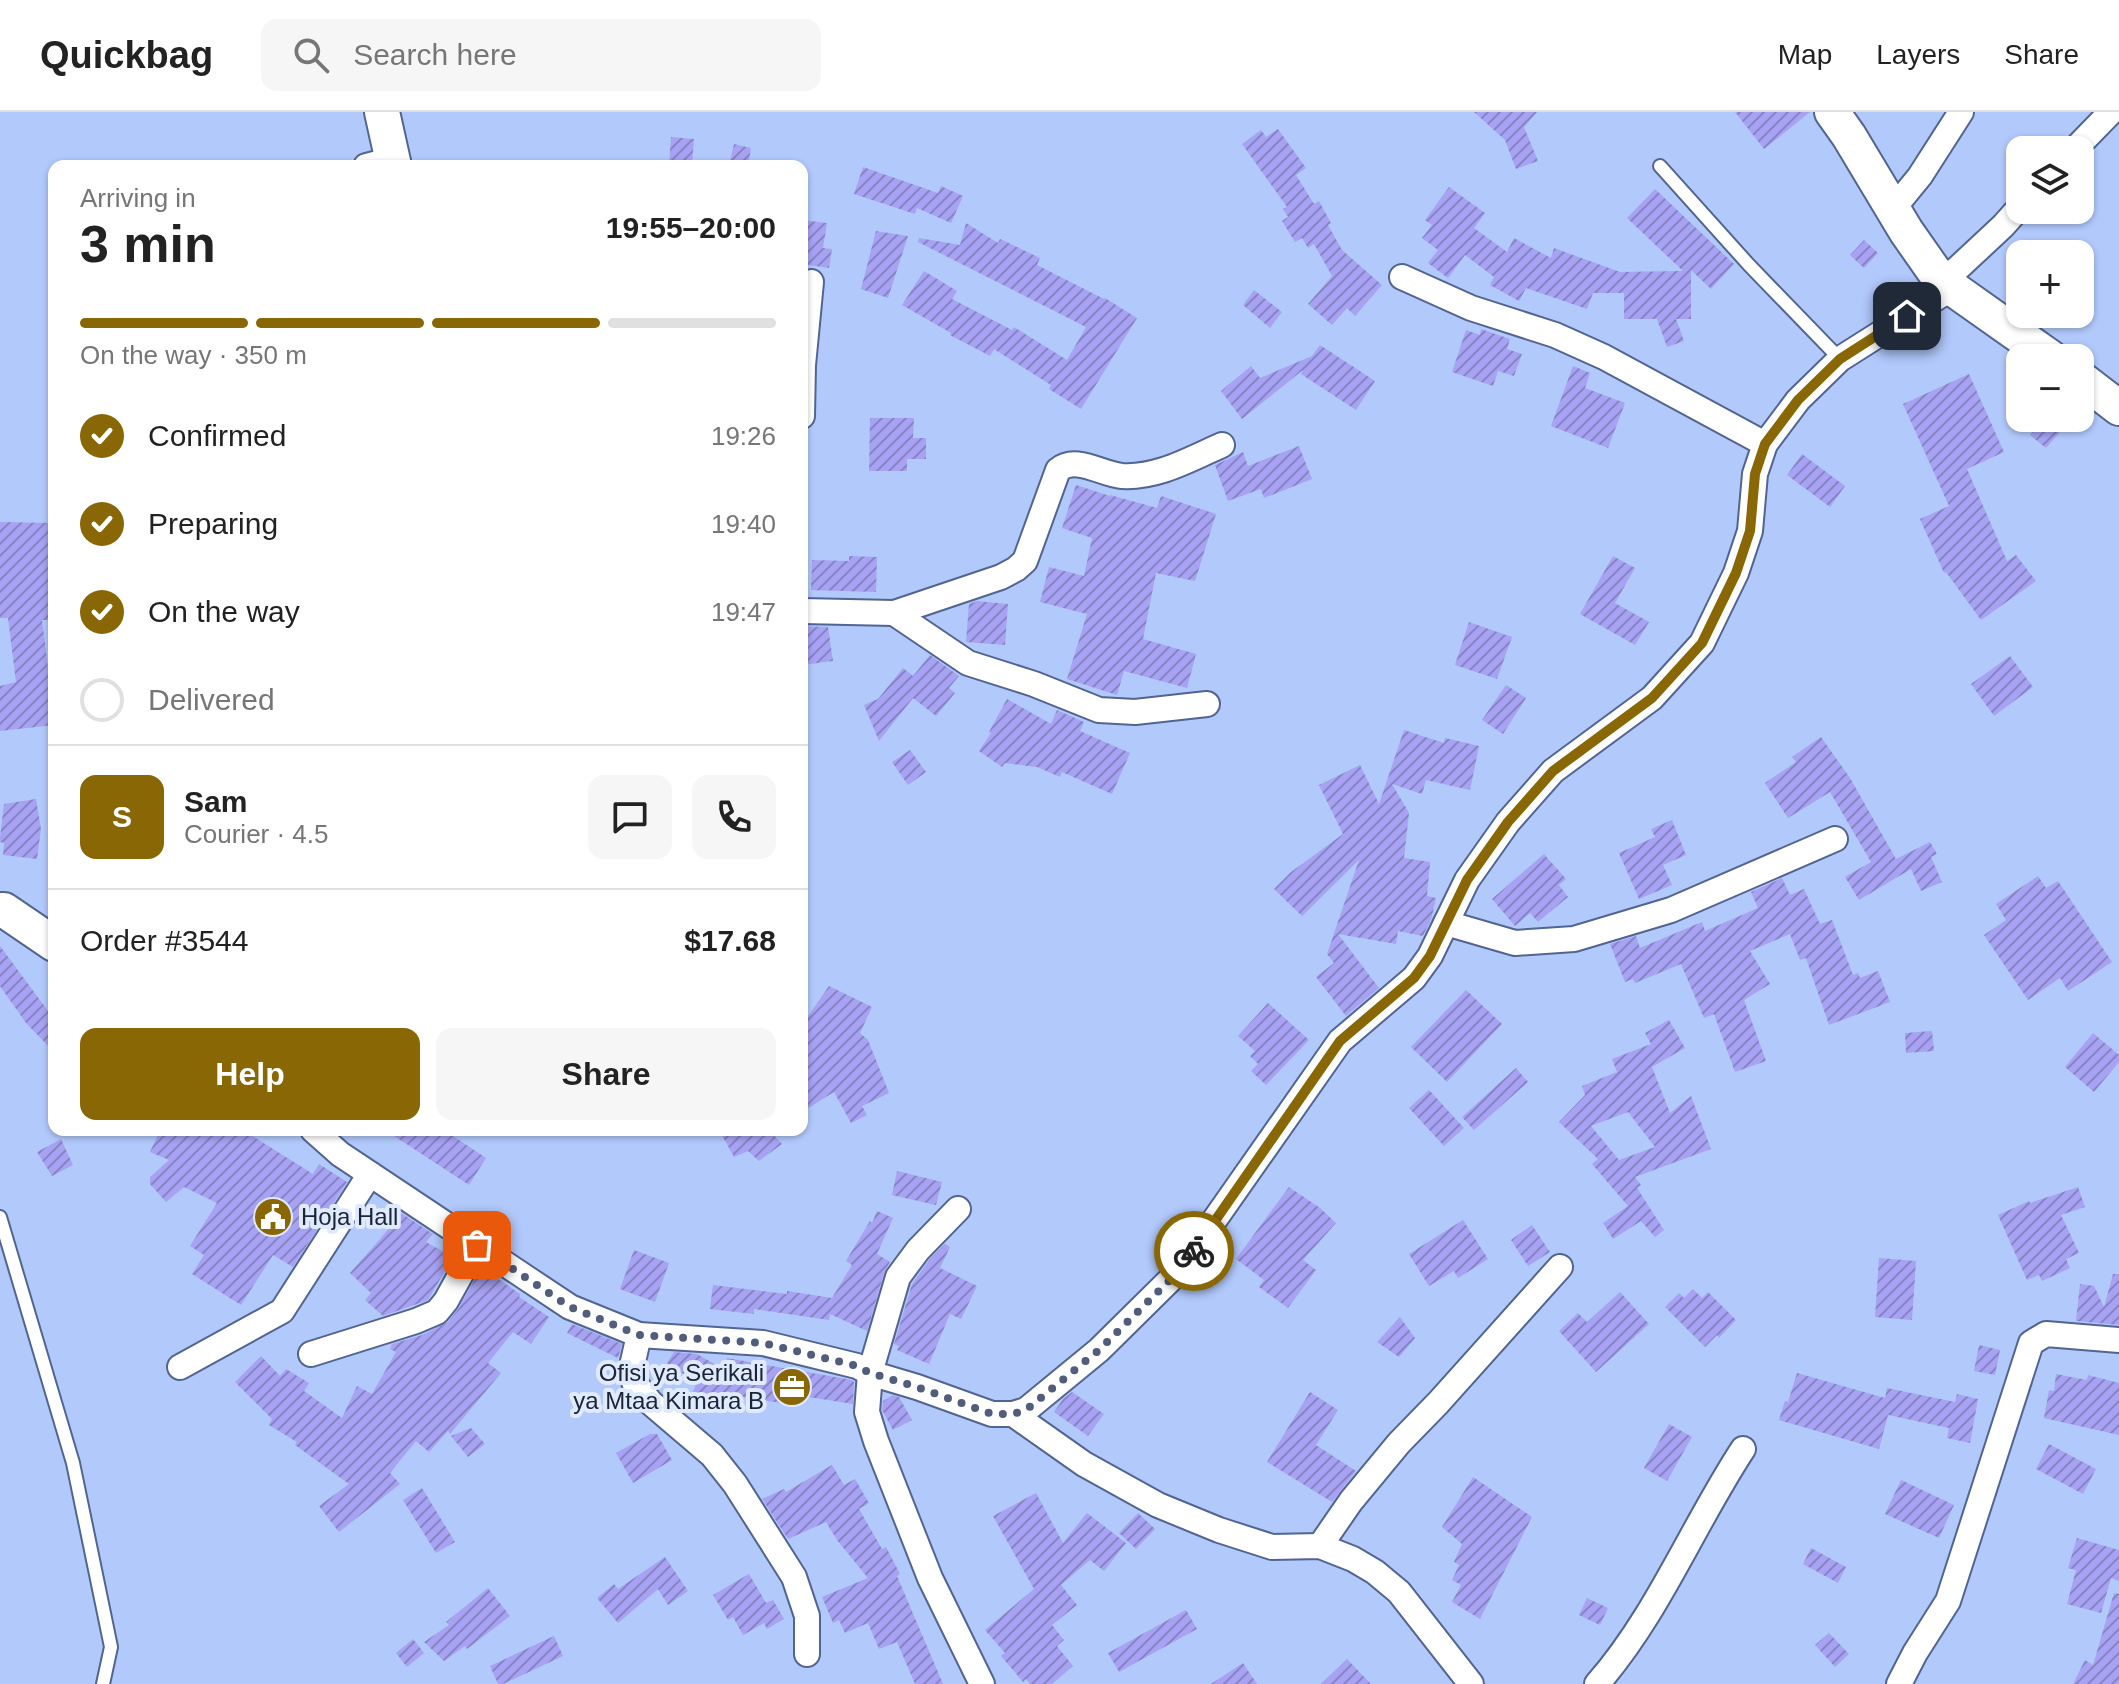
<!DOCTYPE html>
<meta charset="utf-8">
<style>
:root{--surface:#fff;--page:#f6f6f6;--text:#222;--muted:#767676;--line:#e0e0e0;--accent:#896704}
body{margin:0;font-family:Helvetica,sans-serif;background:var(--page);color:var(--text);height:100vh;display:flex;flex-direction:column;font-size:30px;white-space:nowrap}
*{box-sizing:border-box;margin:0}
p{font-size:26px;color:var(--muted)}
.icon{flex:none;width:44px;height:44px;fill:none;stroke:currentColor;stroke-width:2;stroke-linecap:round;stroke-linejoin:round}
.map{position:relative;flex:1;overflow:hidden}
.details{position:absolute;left:48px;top:48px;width:760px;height:976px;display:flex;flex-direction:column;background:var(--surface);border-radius:16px;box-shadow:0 2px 6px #0004}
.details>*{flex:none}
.tools{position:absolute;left:2006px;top:24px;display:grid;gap:16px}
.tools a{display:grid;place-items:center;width:88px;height:88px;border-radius:16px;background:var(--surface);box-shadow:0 2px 6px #0004;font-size:40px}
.pin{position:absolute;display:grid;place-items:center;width:68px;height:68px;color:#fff;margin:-34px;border-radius:16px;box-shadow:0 4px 12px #0006}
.courier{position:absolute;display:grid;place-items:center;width:80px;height:80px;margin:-40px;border:6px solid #896704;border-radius:50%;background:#fff;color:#222;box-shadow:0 2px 10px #0007}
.headline em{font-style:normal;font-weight:700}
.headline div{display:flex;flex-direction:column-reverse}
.headline{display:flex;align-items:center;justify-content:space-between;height:136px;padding:0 32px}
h1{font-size:52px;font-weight:700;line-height:60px}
.bar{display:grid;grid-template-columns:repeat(4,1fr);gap:12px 8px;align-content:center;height:96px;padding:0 32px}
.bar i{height:10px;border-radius:6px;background:var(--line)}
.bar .on{background:var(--accent)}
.bar p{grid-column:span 4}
.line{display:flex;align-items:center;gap:20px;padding:0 32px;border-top:2px solid var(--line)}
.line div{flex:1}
.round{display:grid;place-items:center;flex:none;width:84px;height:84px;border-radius:16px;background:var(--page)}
ol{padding:0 32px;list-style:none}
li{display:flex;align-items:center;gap:24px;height:88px}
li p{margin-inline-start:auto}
li .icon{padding:8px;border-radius:50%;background:var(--accent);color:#fff;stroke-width:4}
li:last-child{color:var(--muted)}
li i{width:44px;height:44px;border:4px solid var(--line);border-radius:50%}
.primary-button{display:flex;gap:16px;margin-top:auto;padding:16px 32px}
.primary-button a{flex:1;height:92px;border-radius:16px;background:var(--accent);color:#fff;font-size:32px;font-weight:700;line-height:92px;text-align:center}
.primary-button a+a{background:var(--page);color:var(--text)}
header{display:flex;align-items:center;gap:48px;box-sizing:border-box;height:112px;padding:0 40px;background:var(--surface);border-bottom:2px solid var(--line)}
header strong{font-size:38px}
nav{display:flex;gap:44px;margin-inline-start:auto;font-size:28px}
.search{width:560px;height:72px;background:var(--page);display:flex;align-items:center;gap:20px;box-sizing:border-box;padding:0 28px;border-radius:16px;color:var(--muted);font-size:30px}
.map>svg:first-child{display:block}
</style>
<header>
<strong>Quickbag</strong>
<div class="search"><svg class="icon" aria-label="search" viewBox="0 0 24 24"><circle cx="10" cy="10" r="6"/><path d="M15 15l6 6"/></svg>Search here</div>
<nav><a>Map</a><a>Layers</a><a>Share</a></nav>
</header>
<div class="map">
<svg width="2119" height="1572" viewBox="0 0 2119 1572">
<defs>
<pattern id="building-hatch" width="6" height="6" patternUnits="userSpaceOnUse" patternTransform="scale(2)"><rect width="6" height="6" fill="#a7a2f4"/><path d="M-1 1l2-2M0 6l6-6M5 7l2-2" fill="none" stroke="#8784c6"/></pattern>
</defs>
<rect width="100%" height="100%" fill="#b2c9fc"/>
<g fill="url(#building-hatch)" fill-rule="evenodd">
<polygon points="1474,0 1537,0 1524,15 1538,49 1516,57 1505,28"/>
<polygon points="1735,0 1810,0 1764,37"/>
<polygon points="1278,17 1306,56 1296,63 1314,92 1319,89 1331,111 1328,113 1342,138 1382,173 1355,204 1347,196 1332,213 1308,192 1332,164 1314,132 1308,136 1302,126 1295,130 1282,109 1288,105 1283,97 1287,95 1242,32 1261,18 1266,25"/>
<polygon points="671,25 694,27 692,54 669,54"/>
<polygon points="734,32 751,36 748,54 729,54"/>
<polygon points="863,55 938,81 941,74 963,84 951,111 917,96 915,102 854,82"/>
<polygon points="1449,75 1485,101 1474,116 1507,140 1514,126 1551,146 1554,136 1620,160 1683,159 1627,106 1655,77 1734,152 1711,177 1691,158 1691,207 1676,207 1684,229 1667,235 1657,207 1624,207 1624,181 1593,181 1587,197 1526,176 1519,189 1490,173 1494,165 1465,143 1448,166 1428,151 1438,138 1422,126 1432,113 1425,108"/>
<polygon points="802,108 827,111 823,136 832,137 829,156 802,152"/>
<polygon points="966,111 998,131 1000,127 1040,146 1037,153 1104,187 1105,186 1137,206 1081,297 1049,277 1051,273 994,237 990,244 950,223 951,221 902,193 924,159 957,179 952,187 1012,218 1014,215 1067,248 1086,215 918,130 919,126 960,133"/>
<polygon points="876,119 908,124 888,186 861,177"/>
<polygon points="1864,128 1878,141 1864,156 1850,143"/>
<polygon points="1254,178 1282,200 1270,216 1243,193"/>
<polygon points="1481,217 1510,227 1507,237 1522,242 1514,264 1498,259 1493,274 1452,260 1466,218 1480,223"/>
<polygon points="1320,233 1375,269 1356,298 1301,262 1303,258 1242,307 1221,279 1251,254 1260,266 1312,244"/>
<polygon points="1573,254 1590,261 1585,276 1625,291 1608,336 1551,314"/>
<polygon points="1969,262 2004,340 1967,357 2007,449 2016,443 2036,469 1981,508 1946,460 1944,461 1920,407 1949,394 1903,292"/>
<polygon points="870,306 914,306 913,326 926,326 926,347 907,347 907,359 869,359"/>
<polygon points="2044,306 2072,306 2046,336 2030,323"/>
<polygon points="1299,334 1312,367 1264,386 1261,377 1228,389 1215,353 1243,340 1248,354"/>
<polygon points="1802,342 1845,374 1830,395 1787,363"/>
<polygon points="1076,373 1110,384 1110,383 1157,396 1161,384 1216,402 1195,469 1156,461 1143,527 1196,542 1187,576 1124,559 1117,583 1067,567 1087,502 1040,490 1049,455 1084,464 1092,426 1062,416"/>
<polygon points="0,410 54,411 54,508 42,508 49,564 48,579 54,580 54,613 0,619 0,574 16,570 8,506 0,506"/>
<polygon points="849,444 877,445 876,480 811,478 812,448 849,449"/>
<polygon points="1613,444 1635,456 1615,491 1649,510 1635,533 1580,502"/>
<polygon points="977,489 1008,492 1005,533 966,530 969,492"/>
<polygon points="1469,510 1512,525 1497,567 1455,553"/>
<polygon points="802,514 828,515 833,549 802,553"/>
<polygon points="930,543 959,564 949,576 955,581 936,604 913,586 879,629 864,593 878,587 903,556 913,564"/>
<polygon points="2010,544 2033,575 1994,604 1971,572"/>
<polygon points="1506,573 1526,586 1503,622 1482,608"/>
<polygon points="1007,587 1051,612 1057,598 1084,610 1080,619 1130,641 1112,682 1062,660 1060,665 1037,655 1005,651 1002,655 979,639 991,621 989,620"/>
<polygon points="1404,618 1444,631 1445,626 1479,634 1470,678 1426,668 1422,682 1392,672 1409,701 1404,746 1430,750 1427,784 1436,786 1431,808 1423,824 1398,819 1396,832 1338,822 1379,876 1346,904 1316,865 1334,851 1327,842 1359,748 1302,804 1274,777 1291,760 1343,722 1319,673 1360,653 1379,692"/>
<polygon points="1821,625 1850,666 1896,747 1930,730 1937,742 1931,745 1942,770 1921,779 1911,757 1859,788 1845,765 1871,750 1830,680 1788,706 1765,671 1796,650 1792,645"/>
<polygon points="910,638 926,660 908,673 892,650"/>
<polygon points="36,687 41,717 37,747 3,743 4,731 0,730 0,726 4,692"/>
<polygon points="1672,708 1686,743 1663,753 1672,773 1639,787 1619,741 1655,725 1651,717"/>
<polygon points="1544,742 1566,767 1559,773 1568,785 1538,810 1530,801 1515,814 1492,787"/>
<polygon points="2038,764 2046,776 2058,769 2112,850 2068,879 2060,866 2028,888 1984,823 2006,808 1996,792"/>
<polygon points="1782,766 1790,783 1804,777 1820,812 1832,808 1853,863 1858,861 1860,866 1878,859 1890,890 1829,913 1806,846 1800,848 1790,822 1750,839 1770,872 1744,888 1766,949 1735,960 1714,902 1704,906 1681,852 1635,871 1633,867 1625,870 1610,832 1636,824 1640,836 1702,810 1705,819 1758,796 1751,780"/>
<polygon points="0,834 54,907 54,940 26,911 0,874"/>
<polygon points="829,874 872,895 860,921 868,928 889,981 862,994 867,1003 851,1011 834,980 802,1000 802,913"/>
<polygon points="1466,878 1502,912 1447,970 1411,935"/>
<polygon points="1268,891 1309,928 1266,973 1251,959 1258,952 1250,944 1255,939 1238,924"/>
<path d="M1669 908 1685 936 1652 955 1670 1001 1691 984 1711 1037 1635 1065 1641 1073 1637 1076 1664 1118 1655 1125 1641 1109 1613 1127 1603 1111 1628 1094 1592 1052 1598 1047 1559 1010 1585 983 1582 974 1617 960 1612 947 1651 932 1645 921ZM1628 1000 1655 1035 1619 1048 1591 1014Z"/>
<polygon points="1932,919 1934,939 1906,941 1905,921"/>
<polygon points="2093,921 2119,943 2119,950 2094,980 2065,955"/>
<polygon points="1516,956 1528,970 1474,1018 1462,1005"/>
<polygon points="1429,978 1464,1016 1444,1034 1409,996"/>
<polygon points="160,1018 243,1018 313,1062 319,1052 347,1070 293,1155 273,1143 241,1193 192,1162 204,1143 190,1134 217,1091 184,1075 166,1090 150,1072 150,1065 169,1048 150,1040"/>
<polygon points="385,1018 444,1018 486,1046 469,1073"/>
<polygon points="719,1018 769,1018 782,1032 759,1049 748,1039 734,1045"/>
<polygon points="61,1027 73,1053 52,1064 37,1040"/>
<polygon points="897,1059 942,1070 936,1093 892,1083"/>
<polygon points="1289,1075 1320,1096 1336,1111 1303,1148 1316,1158 1288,1196 1259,1175 1264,1168 1236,1147"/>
<polygon points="2078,1075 2085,1095 2061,1103 2079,1141 2066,1147 2070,1156 2042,1169 2039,1163 2027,1168 1998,1103 2029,1089 2030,1091"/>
<polygon points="877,1099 893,1106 877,1142 890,1150 884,1161 867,1219 830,1202 829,1208 754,1197 754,1202 710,1197 713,1173 787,1182 787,1179 832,1186 852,1153 846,1149 870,1109 872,1111"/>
<polygon points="401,1101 433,1122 426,1130 453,1145 428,1188 383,1204 365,1188 371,1181 350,1161 381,1126"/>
<polygon points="1463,1108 1488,1147 1458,1166 1454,1159 1429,1174 1409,1142"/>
<polygon points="1532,1113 1550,1140 1528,1154 1511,1128"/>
<polygon points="945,1132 950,1135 940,1156 977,1174 961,1207 950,1202 929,1252 897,1238 899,1234 894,1232 912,1172 929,1148"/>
<polygon points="634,1138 669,1151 655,1190 620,1177"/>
<polygon points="1879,1146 1916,1149 1912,1208 1875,1205"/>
<polygon points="481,1156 494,1164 520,1182 519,1185 549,1205 531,1232 513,1220 488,1251 501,1261 450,1322 448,1319 429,1340 416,1329 390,1361 400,1372 339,1420 319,1394 349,1372 295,1333 297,1330 269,1313 272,1307 235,1270 261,1244 280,1264 286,1257 309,1271 304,1279 342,1306 357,1274 372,1282 396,1240 390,1237 392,1232 422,1223 448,1210 459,1196"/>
<polygon points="2113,1162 2119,1162 2119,1213 2076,1209 2080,1172 2094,1174 2104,1195"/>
<polygon points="1693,1177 1702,1186 1708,1180 1736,1208 1719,1226 1717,1223 1705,1235 1665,1195 1679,1181 1684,1186"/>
<polygon points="1620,1180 1649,1212 1596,1260 1559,1219 1578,1201 1587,1210"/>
<polygon points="1400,1205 1415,1226 1399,1245 1377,1230"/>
<polygon points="572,1212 622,1232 618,1246 567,1221"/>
<polygon points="1979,1233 2000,1238 1995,1263 1974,1259"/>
<polygon points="674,1240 697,1242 725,1258 727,1246 852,1268 854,1270 853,1292 790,1282 788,1292 718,1281 716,1287 692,1281 697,1271 667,1251"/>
<polygon points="1797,1261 1885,1286 1887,1276 1955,1290 1957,1282 1978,1287 1970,1331 1947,1326 1949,1316 1888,1303 1879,1337 1779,1308 1785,1289 1788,1290"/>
<polygon points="2056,1262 2087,1268 2088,1263 2119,1271 2119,1323 2044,1306 2049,1278 2054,1279"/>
<polygon points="1072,1280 1104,1302 1088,1324 1054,1300 1063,1287"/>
<polygon points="1310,1280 1338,1298 1316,1333 1356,1359 1332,1390 1267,1350"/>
<polygon points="893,1283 899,1285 912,1308 893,1318 882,1298 883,1289"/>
<polygon points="1669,1312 1692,1325 1667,1369 1644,1356"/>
<polygon points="471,1316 485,1332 468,1345 451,1324"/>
<polygon points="650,1322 657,1322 672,1348 633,1371 616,1341"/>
<polygon points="2049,1332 2096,1357 2083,1382 2036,1357"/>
<polygon points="832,1353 844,1373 855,1367 869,1391 859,1397 882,1437 886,1435 900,1462 897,1464 943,1572 915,1572 897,1530 879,1537 868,1511 845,1521 839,1508 833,1511 822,1485 868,1466 837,1428 826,1410 788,1427 762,1387 784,1377 786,1380"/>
<polygon points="1473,1365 1532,1405 1480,1507 1452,1490 1461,1473 1452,1468 1459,1453 1454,1450 1462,1432 1442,1415"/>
<polygon points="1901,1368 1954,1393 1939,1426 1885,1402"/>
<polygon points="422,1376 455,1430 436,1441 403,1388"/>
<polygon points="1036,1381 1063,1431 1087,1401 1126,1431 1104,1459 1090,1448 1061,1473 1077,1493 1052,1513 1064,1528 1057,1534 1073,1554 1052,1572 1030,1572 1026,1567 1023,1570 1001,1544 1005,1541 985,1518 1034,1477 993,1404"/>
<polygon points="1138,1401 1155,1417 1136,1437 1119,1421"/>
<polygon points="2077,1426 2119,1438 2119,1469 2111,1466 2101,1501 2067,1492 2076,1458 2068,1456"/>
<polygon points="1811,1436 1846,1455 1838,1471 1803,1452"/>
<polygon points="665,1445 688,1479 668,1493 658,1477 618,1511 597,1486 614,1472 618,1477"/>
<polygon points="749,1462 766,1491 773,1488 784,1507 767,1517 764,1511 743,1523 733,1505 728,1508 713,1483"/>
<polygon points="488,1476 510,1504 467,1537 465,1534 444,1549 424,1530 449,1513 446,1510"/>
<polygon points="2114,1481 2119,1482 2119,1572 2073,1572 2085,1548 2093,1553"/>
<polygon points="1587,1486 1608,1496 1600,1513 1579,1503"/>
<polygon points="1186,1498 1197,1517 1119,1560 1108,1541"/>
<polygon points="1829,1521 1849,1542 1835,1555 1815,1533"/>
<polygon points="554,1524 563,1544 503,1572 498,1572 490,1554"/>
<polygon points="413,1527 424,1541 407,1555 396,1541"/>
<polygon points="1347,1547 1371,1572 1321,1572"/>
<polygon points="1243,1551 1257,1572 1211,1572"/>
</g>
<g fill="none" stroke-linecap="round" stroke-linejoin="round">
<defs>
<g id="lane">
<polyline points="1660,54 1749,153 1840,247"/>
<polyline points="0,1105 73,1351 111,1535 103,1572"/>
</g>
<g id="street">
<polyline points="2074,38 2111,0"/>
<polyline points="366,54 393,47"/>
<polyline points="1893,97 1920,64 1961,0"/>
<polyline points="1402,165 1471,196 1555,223 1604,245 1765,332"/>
<polyline points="1944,169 2003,114 2020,95"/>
<polyline points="802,304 803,253 811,170"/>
<path d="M802 499 894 501 1001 465 1016 457 1025 449 1058 358C1076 343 1101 362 1122 364 1158 366 1190 347 1222 333"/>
<polyline points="894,501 968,551 1034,572 1099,598 1135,600 1207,592"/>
<polyline points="1446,811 1515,831 1574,827 1671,798 1835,727"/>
<polyline points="313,1018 340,1042 570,1195 639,1223 763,1231 857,1254 870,1261 917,1275 992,1302 1013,1302 1026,1298 1099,1238 1178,1160 1340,929 1414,866 1430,844 1467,768 1508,710 1553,659 1652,586 1702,531 1736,461 1750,419 1755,362 1765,332 1798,288 1840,247 1952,176"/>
<polyline points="958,1097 918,1138 898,1165 870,1261 867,1300 876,1329 930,1466 982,1572"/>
<polyline points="639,1223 632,1254 634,1270 651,1291 712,1343 735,1372 794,1465 807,1504 807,1542"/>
<polyline points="311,1242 416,1209 437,1200 446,1189 477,1133"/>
<polyline points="180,1255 282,1199 370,1062"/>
<polyline points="1013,1302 1084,1352 1158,1393 1219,1418 1272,1435 1320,1434 1353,1447 1375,1460 1399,1480 1471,1572"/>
<polyline points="1320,1434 1351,1389 1399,1331 1438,1291 1560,1155"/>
<path d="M1597 1572C1657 1504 1693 1413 1743 1337"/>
<polyline points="1899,1572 1915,1541 1948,1489 2031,1231 2046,1222 2119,1228"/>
</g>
<g id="secondary">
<polyline points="382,0 394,54"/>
<polyline points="1832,0 1849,24 1906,119 1934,159 1952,176 2051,246"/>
<polyline points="2080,266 2119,296"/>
<polyline points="0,798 4,798 54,832"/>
</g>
</defs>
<use href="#lane" stroke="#516492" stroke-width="16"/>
<use href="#street" stroke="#516492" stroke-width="28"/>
<use href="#secondary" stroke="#516492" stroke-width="38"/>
<use href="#lane" stroke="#fff" stroke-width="12"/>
<use href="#street" stroke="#fff" stroke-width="24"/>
<use href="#secondary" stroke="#fff" stroke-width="34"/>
</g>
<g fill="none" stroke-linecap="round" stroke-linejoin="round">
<polyline stroke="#505d7b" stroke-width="8" stroke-dasharray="0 14.4" points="477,1133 570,1195 639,1223 763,1231 857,1254 870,1261 917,1275 992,1302 1013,1302 1026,1298 1099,1238 1178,1160 1194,1139"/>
<polyline stroke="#896704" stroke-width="10" points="1194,1139 1340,929 1414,866 1430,844 1467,768 1508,710 1553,659 1652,586 1702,531 1736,461 1750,419 1755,362 1765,332 1798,288 1840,247 1907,204"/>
</g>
<defs>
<symbol id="civic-disc" viewBox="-11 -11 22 22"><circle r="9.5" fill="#896704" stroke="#e0eaff"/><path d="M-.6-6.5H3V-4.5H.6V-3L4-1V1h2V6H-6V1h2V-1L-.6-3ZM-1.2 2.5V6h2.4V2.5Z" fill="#fff"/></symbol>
<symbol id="office-disc" viewBox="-11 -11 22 22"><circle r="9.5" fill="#896704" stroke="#e0eaff"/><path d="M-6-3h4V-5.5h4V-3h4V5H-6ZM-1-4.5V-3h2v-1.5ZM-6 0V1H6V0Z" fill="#fff"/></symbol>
</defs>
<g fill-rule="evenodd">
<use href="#civic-disc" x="251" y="1083" width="44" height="44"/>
<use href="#office-disc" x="770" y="1253" width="44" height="44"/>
</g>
<g text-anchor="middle" stroke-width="8" stroke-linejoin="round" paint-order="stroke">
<g font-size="24" fill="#1b2336" stroke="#e0eaff" text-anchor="start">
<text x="301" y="1113">Hoja Hall</text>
<text x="764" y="1269" text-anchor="end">Ofisi ya Serikali<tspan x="764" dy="28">ya Mtaa Kimara B</tspan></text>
</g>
</g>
</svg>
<div class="tools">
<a><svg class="icon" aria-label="layers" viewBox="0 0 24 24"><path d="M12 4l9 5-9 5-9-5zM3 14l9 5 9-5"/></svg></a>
<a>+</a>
<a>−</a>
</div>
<div class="pin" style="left:477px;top:1133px;background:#ea580c"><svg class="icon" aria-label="bag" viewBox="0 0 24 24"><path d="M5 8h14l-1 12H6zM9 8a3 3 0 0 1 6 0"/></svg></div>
<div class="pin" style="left:1907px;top:204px;background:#1f2937"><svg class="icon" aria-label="home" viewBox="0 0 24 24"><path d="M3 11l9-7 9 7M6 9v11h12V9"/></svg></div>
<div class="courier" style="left:1194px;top:1139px"><svg class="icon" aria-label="bike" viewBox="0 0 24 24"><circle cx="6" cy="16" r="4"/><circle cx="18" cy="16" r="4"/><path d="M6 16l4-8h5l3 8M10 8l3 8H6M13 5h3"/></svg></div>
<section class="details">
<div class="headline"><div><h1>3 min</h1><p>Arriving in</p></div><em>19:55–20:00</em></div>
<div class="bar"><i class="on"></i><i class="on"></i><i class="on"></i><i></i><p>On the way · 350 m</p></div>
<ol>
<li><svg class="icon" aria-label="check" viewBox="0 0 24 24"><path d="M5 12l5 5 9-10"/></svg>Confirmed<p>19:26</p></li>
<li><svg class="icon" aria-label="check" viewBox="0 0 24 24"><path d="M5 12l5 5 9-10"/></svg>Preparing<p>19:40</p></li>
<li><svg class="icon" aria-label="check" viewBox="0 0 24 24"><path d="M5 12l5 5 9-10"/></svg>On the way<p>19:47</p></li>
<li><i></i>Delivered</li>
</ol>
<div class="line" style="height:144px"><b class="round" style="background:var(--accent);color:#fff">S</b><div><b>Sam</b><p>Courier · 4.5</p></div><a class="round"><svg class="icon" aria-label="chat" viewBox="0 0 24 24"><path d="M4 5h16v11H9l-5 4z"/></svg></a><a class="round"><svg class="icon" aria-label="phone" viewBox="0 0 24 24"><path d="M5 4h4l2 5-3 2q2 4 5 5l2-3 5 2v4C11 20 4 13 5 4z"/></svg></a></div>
<div class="line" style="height:104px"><div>Order #3544</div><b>$17.68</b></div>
<div class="primary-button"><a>Help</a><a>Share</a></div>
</section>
</div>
